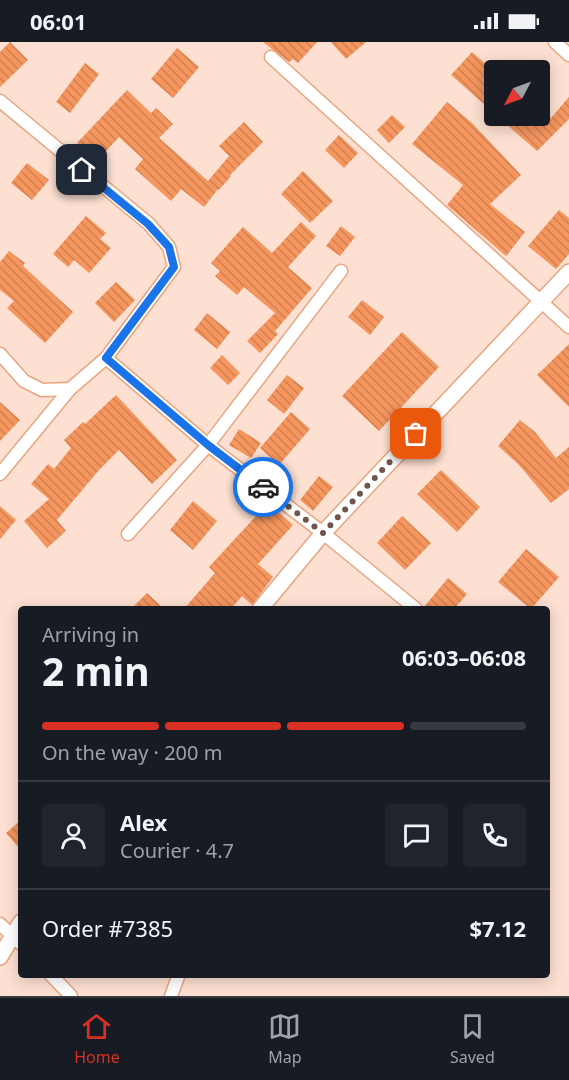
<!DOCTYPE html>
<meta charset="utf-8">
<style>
:root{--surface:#171b24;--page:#20242c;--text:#f1f3f6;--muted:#9ea1a6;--line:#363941;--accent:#d93025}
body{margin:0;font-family:"Noto Sans",sans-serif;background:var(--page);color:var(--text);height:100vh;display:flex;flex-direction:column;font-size:22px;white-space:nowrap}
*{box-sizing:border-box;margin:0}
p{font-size:20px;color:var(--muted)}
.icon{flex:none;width:33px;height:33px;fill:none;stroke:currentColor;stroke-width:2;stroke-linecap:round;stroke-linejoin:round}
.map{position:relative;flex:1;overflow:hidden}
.side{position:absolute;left:18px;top:564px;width:532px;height:372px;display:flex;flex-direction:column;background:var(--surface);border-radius:6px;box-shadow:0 3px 15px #0003}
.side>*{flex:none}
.needle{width:39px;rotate:229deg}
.buttons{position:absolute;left:484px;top:18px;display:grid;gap:12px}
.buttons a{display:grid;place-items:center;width:66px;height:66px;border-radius:6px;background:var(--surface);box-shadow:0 3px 15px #0003;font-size:30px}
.pin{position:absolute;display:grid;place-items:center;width:51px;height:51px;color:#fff;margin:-26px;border-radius:12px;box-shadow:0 3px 9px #0006}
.courier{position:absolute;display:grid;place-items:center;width:60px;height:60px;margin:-30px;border:4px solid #1a73e8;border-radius:50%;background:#fff;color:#222;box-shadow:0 2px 8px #0007}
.head em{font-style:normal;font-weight:700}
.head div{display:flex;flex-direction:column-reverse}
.head{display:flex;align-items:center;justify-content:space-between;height:102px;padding:0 24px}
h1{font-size:39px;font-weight:700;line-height:45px}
.bar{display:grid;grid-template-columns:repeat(4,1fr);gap:9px 6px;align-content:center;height:72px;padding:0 24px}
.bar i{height:8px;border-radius:4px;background:var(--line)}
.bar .selected{background:var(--accent)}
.bar p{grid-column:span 4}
.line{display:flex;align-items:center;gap:15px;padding:0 24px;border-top:2px solid var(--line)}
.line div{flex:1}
.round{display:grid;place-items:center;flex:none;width:63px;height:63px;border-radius:6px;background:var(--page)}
.status{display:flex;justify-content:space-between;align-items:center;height:42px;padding:0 30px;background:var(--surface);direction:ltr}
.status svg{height:16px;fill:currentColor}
.tabs{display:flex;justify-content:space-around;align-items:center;height:84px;border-top:2px solid var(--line);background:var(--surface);font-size:16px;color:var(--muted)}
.tabs a{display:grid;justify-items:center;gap:3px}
.tabs .selected{color:var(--accent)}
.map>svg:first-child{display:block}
</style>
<div class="status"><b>06:01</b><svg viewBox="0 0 49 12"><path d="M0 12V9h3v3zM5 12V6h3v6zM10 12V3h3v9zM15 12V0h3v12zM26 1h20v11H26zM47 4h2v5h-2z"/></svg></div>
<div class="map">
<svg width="569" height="954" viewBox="0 0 569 954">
<defs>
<pattern id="building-back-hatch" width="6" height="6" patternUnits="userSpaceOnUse" patternTransform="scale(1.5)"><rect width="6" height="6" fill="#f5965f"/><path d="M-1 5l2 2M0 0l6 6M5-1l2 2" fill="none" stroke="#d28051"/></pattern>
</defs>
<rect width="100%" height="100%" fill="#fde0d1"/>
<g fill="url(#building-back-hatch)">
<polygon points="10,0 28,18 0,45 0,10"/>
<polygon points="263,0 317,0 298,21 293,17 289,20"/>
<polygon points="331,0 366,0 346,17"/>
<polygon points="177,6 199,25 173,56 151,37"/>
<polygon points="472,10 495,30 495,52 485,63 451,33"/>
<polygon points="85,21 99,32 70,71 56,60"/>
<polygon points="127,48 151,71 156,66 173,82 159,96 208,139 229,114 219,104 244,80 263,100 230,133 231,134 219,148 218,147 204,165 181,147 171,159 135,127 143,117 119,95 96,120 77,101"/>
<polygon points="569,55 569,77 537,109 497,74 540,74 540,65 551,76"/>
<polygon points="447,60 472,81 521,133 490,162 525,190 506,214 447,163 463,143 412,102"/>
<polygon points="392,73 405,85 389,101 377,88"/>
<polygon points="339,93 358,111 344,126 325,108"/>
<polygon points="27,121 49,138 32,158 11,141"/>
<polygon points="303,129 333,159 310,181 281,152"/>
<polygon points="559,168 569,176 569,212 556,227 528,204"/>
<polygon points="86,174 106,191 100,197 111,206 89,231 74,218 68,225 53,212"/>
<polygon points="301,180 316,194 288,225 312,246 275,289 278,292 260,311 247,299 275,271 244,245 237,253 215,234 220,229 211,221 243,185 272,211"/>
<polygon points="341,184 355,195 340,214 326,204"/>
<polygon points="9,209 25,221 23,224 73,270 45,301 7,266 14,259 0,248 0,220"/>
<polygon points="116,240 135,258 114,280 95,261"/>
<polygon points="362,258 384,275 370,293 348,275"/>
<polygon points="207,271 230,290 217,307 194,288"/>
<polygon points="402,290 439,325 379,389 342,354"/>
<polygon points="569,302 569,365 537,333"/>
<polygon points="222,313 240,331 228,343 210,326"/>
<polygon points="287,333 304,346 284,372 267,358"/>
<polygon points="116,353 177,418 152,442 119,408 99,428 57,478 66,489 47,506 24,479 49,457 31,442 48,422 54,427 71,406 64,398 83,380 85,382"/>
<polygon points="0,360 20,378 0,399"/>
<polygon points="291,370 310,387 279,423 260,406"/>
<polygon points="520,378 535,390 556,416 569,405 569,447 551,461 519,423 498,404"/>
<polygon points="239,387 261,401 251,416 229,403"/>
<polygon points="441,428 480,465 457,490 417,452"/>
<polygon points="319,434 333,445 313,469 300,458"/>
<polygon points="193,459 217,479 193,508 170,488"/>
<polygon points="268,461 293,483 258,522 273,535 252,563 242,554 231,567 184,567 215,531 209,525"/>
<polygon points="0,464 16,478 0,497"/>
<polygon points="402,474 431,501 405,528 377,501"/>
<polygon points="526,507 559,535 531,567 498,540"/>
<polygon points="448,536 467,552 454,567 424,567 424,565"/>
<polygon points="147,551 164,567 131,567"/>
<polygon points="21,778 21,808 6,791"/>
</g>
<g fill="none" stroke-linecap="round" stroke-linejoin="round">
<defs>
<g id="minor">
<polyline points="555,0 569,13"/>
<polyline points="271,15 569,285"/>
<polyline points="0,59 149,182 169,205 174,225 106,316 70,347 42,348 24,339 0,312"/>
<polyline points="106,316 208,403 323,491 416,567"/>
<polyline points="0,432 70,347"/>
<polyline points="128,492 208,403 341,229"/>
<polyline points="0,882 21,902"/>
<polyline points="51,933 71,954"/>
<polyline points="171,954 178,935"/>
</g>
<g id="tertiary">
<polyline points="260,567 323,491 569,230"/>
<polyline points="0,915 21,880"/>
</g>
</defs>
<use href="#minor" stroke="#e8a580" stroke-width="15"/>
<use href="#tertiary" stroke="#e8a580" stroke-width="18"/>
<use href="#minor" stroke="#fff" stroke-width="12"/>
<use href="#tertiary" stroke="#fff" stroke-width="15"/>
</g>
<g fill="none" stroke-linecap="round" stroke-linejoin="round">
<polyline stroke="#70564a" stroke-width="6" stroke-dasharray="0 10.8" points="263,445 323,491 416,392"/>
<polyline stroke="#1a73e8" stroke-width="8" points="82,128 148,182 169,205 174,225 106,316 208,403 263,445"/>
</g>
</svg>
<div class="buttons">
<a><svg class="needle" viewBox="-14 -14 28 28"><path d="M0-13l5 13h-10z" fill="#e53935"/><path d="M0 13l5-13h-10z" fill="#9ea1a6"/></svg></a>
</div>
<div class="pin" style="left:416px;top:392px;background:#ea580c"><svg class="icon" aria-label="bag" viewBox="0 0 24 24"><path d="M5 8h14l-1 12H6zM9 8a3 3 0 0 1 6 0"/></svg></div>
<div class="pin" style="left:82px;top:128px;background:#1f2937"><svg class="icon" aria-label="home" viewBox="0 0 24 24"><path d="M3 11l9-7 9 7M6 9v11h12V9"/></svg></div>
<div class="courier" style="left:263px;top:445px"><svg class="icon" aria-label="car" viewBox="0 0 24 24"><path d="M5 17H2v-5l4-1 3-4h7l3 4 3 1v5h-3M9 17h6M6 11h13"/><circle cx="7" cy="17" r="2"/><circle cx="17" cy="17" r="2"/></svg></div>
<section class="side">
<div class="head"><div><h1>2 min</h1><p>Arriving in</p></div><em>06:03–06:08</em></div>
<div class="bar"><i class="selected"></i><i class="selected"></i><i class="selected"></i><i></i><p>On the way · 200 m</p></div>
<div class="line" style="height:108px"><a class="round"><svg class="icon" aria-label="person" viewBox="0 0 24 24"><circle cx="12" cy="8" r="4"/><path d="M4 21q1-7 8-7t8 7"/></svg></a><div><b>Alex</b><p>Courier · 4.7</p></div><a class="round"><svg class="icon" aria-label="chat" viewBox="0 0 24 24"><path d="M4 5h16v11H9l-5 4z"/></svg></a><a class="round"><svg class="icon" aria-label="phone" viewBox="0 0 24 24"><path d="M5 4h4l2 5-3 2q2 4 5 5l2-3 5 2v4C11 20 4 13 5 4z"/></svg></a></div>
<div class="line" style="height:78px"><div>Order #7385</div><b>$7.12</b></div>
</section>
</div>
<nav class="tabs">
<a class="selected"><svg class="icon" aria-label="home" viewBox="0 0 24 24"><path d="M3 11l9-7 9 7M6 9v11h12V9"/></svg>Home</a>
<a><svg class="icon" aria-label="map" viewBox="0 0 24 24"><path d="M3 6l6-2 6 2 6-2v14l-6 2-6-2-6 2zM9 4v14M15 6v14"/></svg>Map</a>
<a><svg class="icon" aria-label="saved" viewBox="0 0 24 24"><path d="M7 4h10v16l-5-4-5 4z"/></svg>Saved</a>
</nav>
